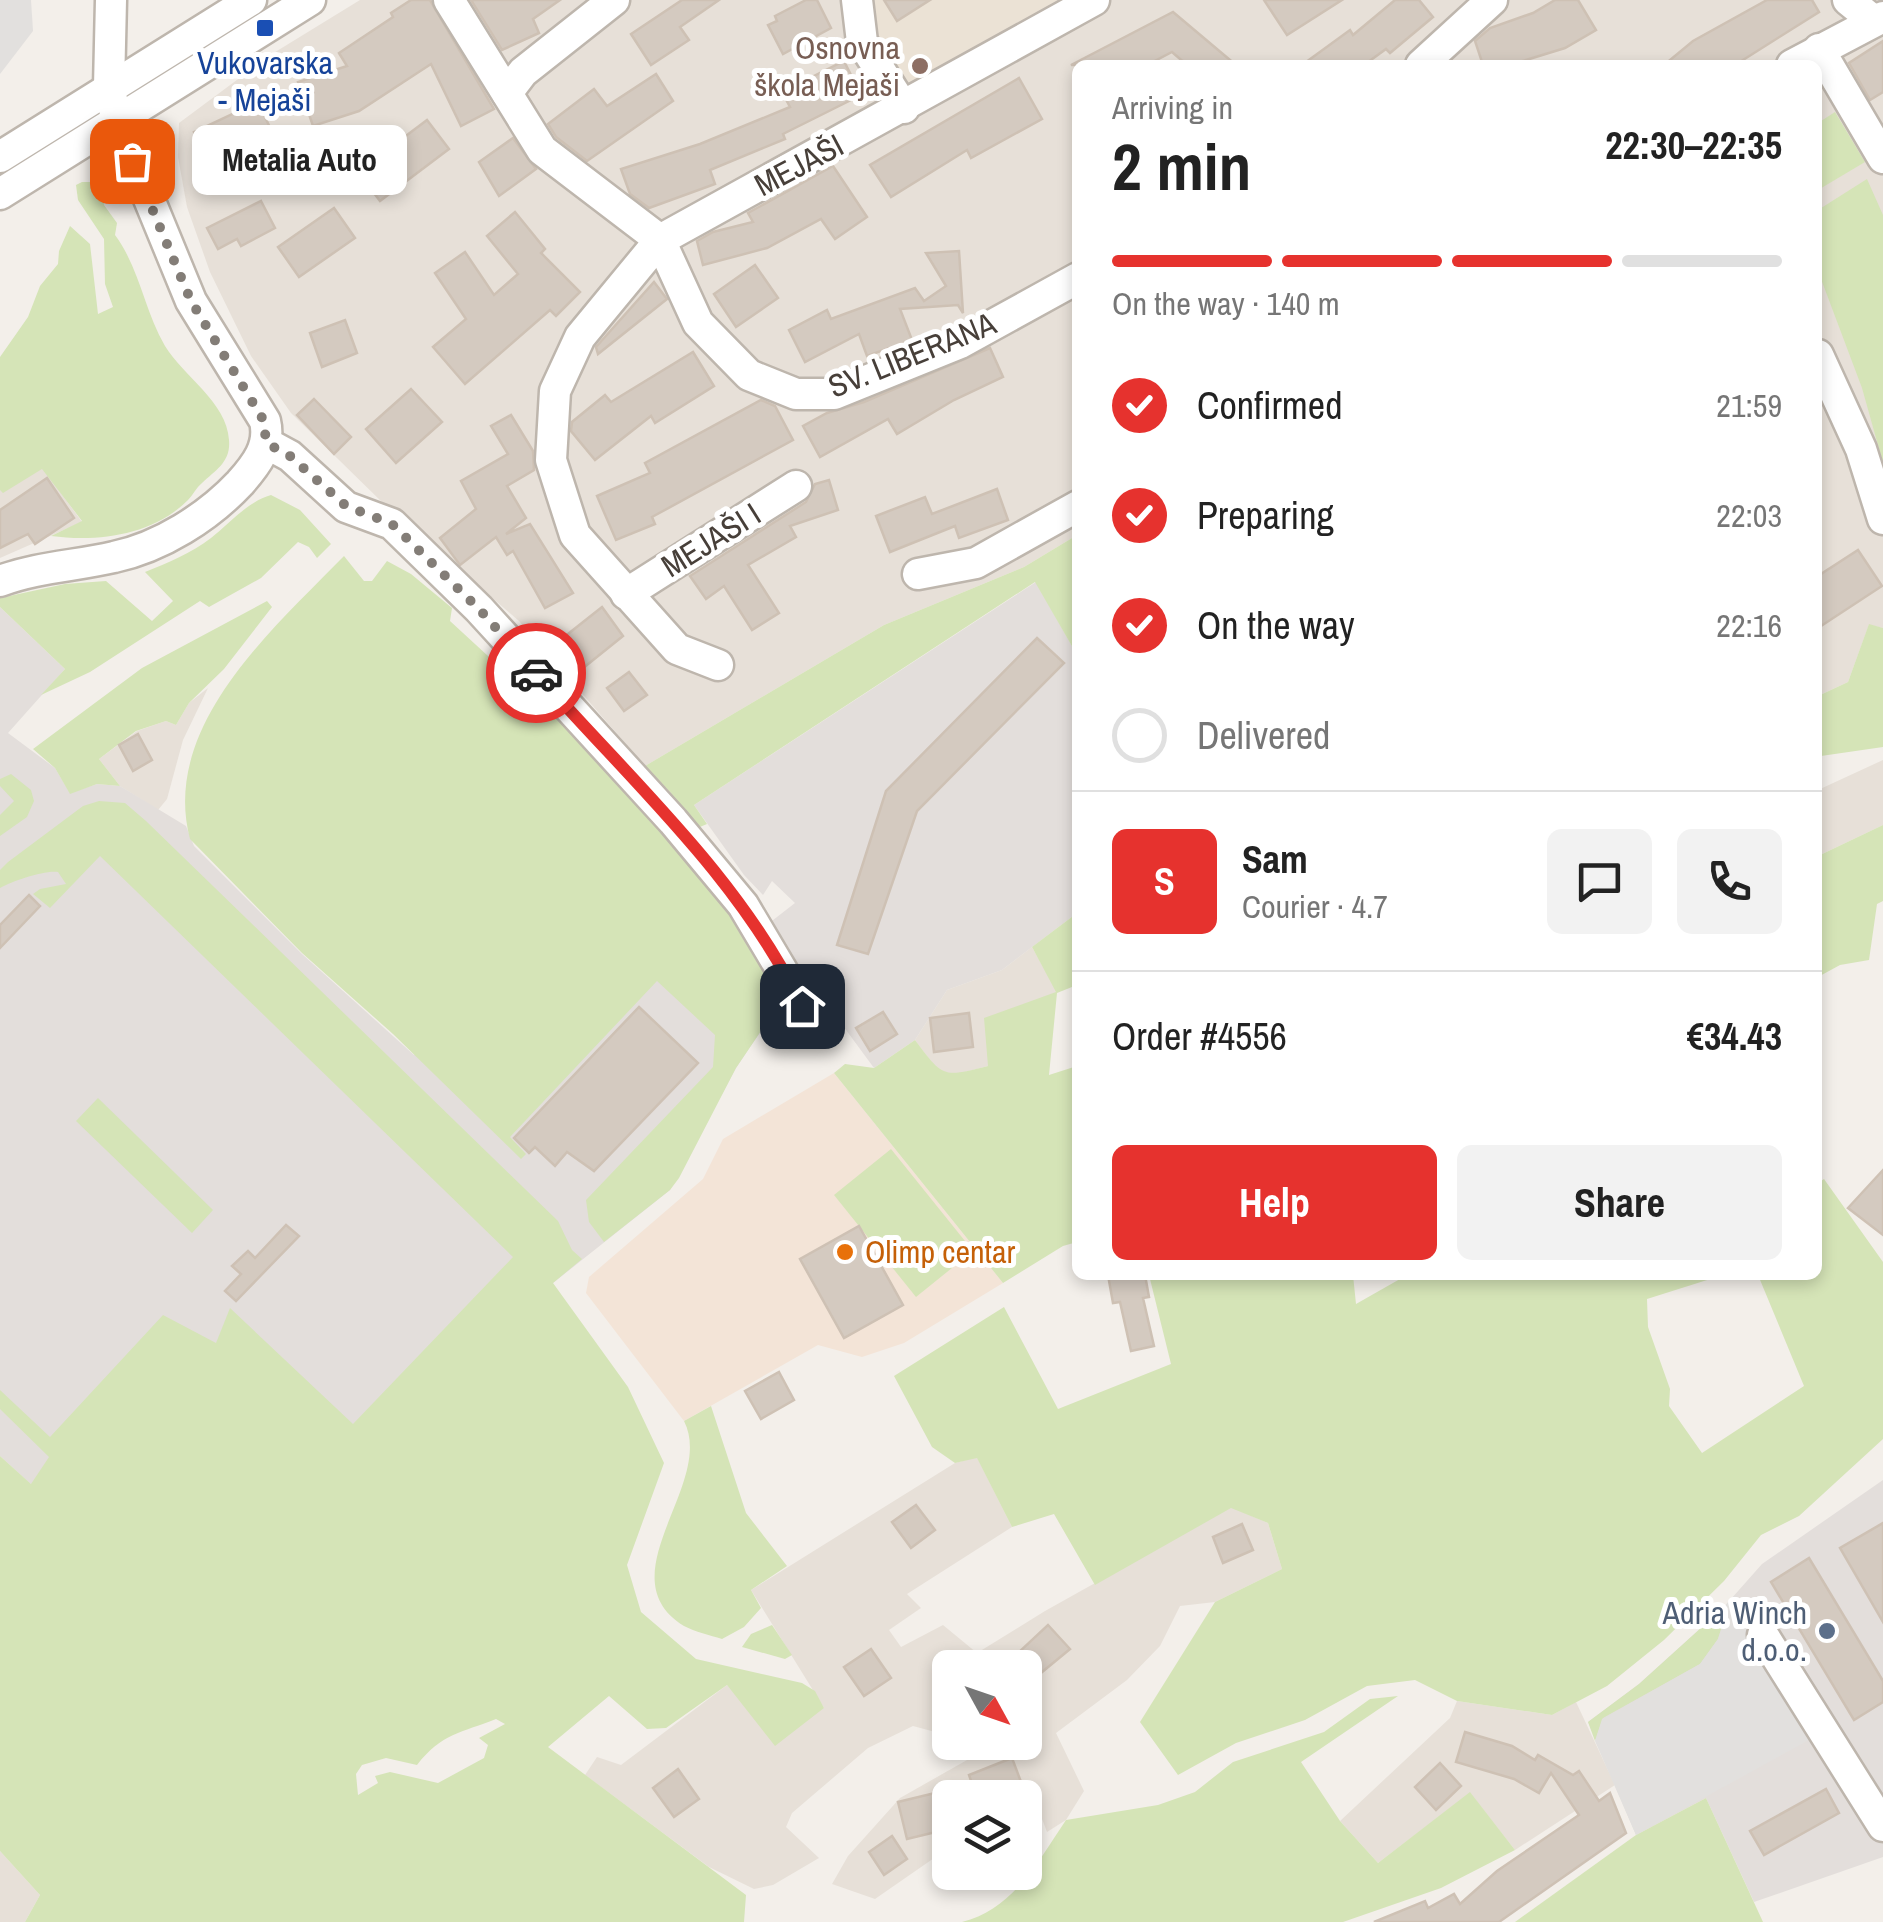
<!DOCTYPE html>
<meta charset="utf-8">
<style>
:root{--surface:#fff;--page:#f2f2f2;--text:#222;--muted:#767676;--line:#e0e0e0;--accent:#e6322e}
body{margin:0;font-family:"Archivo Narrow",sans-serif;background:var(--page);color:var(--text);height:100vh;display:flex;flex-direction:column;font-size:38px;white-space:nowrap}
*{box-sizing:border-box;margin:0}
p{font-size:32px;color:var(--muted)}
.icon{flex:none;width:55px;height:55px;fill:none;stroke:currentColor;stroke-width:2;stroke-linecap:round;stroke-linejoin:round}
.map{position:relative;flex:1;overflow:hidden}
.details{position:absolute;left:1072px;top:60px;width:750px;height:1220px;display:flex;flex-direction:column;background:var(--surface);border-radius:15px;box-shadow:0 5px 15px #0003}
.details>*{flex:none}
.needle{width:65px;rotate:130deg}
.buttons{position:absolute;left:932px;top:1650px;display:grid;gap:20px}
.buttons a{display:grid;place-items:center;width:110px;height:110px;border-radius:15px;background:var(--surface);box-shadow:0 5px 15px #0003;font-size:50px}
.pin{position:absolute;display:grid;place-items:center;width:85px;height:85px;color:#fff;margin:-42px;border-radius:20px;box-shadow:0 5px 15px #0006}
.courier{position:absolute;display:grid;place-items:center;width:100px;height:100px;margin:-50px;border:8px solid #e6322e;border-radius:50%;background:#fff;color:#222;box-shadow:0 2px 12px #0007}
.bubble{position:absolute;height:70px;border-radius:15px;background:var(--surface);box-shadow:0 5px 15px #0003;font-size:32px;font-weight:800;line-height:70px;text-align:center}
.summary em{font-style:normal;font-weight:800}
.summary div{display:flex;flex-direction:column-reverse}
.summary{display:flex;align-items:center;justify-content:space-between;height:170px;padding:0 40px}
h1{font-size:65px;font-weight:800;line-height:75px}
.bar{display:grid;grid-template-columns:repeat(4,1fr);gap:15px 10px;align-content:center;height:120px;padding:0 40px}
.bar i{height:12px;border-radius:8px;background:var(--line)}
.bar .active{background:var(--accent)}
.bar p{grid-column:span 4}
.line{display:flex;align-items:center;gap:25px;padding:0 40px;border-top:2px solid var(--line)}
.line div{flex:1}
.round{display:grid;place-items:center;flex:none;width:105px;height:105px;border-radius:15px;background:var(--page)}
ol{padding:0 40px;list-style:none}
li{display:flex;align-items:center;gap:30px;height:110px}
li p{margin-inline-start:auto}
li .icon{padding:10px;border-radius:50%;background:var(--accent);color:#fff;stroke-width:4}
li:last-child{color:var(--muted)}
li i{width:55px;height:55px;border:5px solid var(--line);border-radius:50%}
.primary-button{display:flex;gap:20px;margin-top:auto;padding:20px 40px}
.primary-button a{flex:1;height:115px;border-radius:15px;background:var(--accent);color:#fff;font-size:40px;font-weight:800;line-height:115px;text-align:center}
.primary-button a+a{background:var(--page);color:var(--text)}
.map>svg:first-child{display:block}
</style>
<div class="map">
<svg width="1883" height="1922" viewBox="0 0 1883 1922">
<rect width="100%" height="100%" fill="#f3efea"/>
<g fill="#e7e0d8">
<polygon points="360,0 1883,0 1883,628 1869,625 1848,682 1818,696 1818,400 1821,396 1818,389 1818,65 1078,65 1077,535 1024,567 884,625 645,766 519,621 386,506 291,413 251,356 210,272 187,207 178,157 179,123 272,54"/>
<polygon points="0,428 28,448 82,522 0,558"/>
<polygon points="208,688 183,740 167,799 158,810 120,786 99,759 137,731 166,721 176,725 189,703"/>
<polygon points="1883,760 1883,825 1818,856 1818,790"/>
<polygon points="1032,947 1057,992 988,1066 950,1076 938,1071 915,1040 947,990 1002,970"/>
<polygon points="977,1457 1012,1527 907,1594 921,1608 889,1630 901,1647 943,1625 977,1653 1045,1611 1231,1507 1268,1523 1282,1569 1215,1602 1180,1606 1160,1646 1127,1680 1056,1733 1084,1791 1066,1820 1047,1832 1039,1811 1025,1816 1025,1798 950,1798 950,1847 875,1899 832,1884 848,1856 900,1798 990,1747 975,1743 1025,1742 1025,1668 950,1668 950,1736 913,1726 868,1748 792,1813 786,1827 819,1858 773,1885 754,1889 709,1867 585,1775 597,1757 621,1765 727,1685 751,1712 824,1708 751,1590 955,1463"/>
<polygon points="1457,1701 1552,1715 1576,1702 1615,1785 1515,1850 1470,1793 1378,1863 1340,1821 1450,1718"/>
<polygon points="0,1851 40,1895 25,1922 0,1922"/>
</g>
<polygon fill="#f3e4d7" points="834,1073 1003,1283 904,1343 862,1357 818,1345 684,1421 586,1293 589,1277 703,1179 723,1139"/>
<g fill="#e3dedb">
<polygon points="1036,582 1077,655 1077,913 1002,970 947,990 915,1040 874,1068 768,924 795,903 772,881 763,895 744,875 694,805"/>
<polygon points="0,607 65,669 8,733 55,768 70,793 97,784 120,786 186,826 194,846 302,954 414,1055 670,837 784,997 736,1068 670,1190 553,1283 181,1621 0,1456"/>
<polygon points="1883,1480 1883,1857 1754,1902 1706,1798 1636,1835 1588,1722 1639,1684 1723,1608 1762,1564"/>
</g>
<polygon fill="#ebe2d5" points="869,0 1065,0 905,90 875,41"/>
<g fill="#d5e4b7" fill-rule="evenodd">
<polygon points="1835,112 1865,162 1818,190 1818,123"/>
<polygon points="1867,179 1883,215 1883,463 1862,388 1818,271 1818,210"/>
<path d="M82 182H91L106 190 104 205 117 223 115 235C140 269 144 310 165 346 183 376 227 402 229 440 231 462 216 470 202 483 196 488 193 495 188 500 152 536 97 542 51 536L82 521 42 469 3 493 0 490V357L28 317 40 286 58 264 59 251 70 226 90 244 98 314 113 307 105 284 104 239 78 200 76 185Z"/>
<path d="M271 495 300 510 331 544 317 558 309 547 298 542 261 578 209 607 200 601 90 672 41 695 65 669 0 607V598L65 584 106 581 152 621 173 601 145 572C168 563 191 553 211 538 230 523 247 502 271 495Z"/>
<polygon points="1077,535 1077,655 1035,582 694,805 707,824 695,829 670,792 645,766 884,625 1024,567"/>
<path d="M344 556 364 581H372L387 561 411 574 452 608 450 621 589 749 707 881 784 997 736 1068 679 1178 670 1190 604 1242 589 1222 586 1200 713 1067 715 1035 657 981 510 1137 526 1154 521 1159 393 1034 302 953 190 839C160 726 274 628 344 556Z"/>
<polygon points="267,601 272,607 224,669 189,703 176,725 166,721 136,731 99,759 120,786 97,784 70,794 55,768 33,749 142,668"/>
<polygon points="1869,624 1883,628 1883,747 1821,756 1818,753 1818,696 1848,682"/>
<polygon points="11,774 31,790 34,801 27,817 0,836 0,815 14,801 0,786 0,779"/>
<path d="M99 801 125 803 146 821 558 1221 572 1250 582 1259 553 1283 628 1387 664 1463 627 1565 641 1612 696 1659 802 1683 815 1691 824 1708 775 1746 727 1685 666 1728 647 1729 609 1696 548 1747 746 1895 744 1922H25L40 1895 0 1851V1456L31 1484 49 1457 0 1409V1390L50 1437 163 1315 216 1343 230 1308 353 1424 513 1257 100 856 50 908 33 894 40 889 66 884 58 872C44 870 13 881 0 888V870L8 862 83 806ZM496 1719 505 1724 479 1738 488 1745 484 1758 438 1783 390 1772 375 1776 378 1783 358 1795 356 1774 362 1765 386 1758 417 1765C442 1733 461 1733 496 1719Z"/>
<polygon points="1883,825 1883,901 1877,904 1869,960 1840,965 1818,977 1818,856"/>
<path d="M1077 913V985L1057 993 1049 1075 1077 1066V1242L1063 1246 1003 1283 834 1073 845 1064 874 1068 915 1040C943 1077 942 1078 988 1066L984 1018 1056 992 1032 947Z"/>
<polygon points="98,1098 213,1210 192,1233 76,1121"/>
<polygon points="891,1149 973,1251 916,1297 834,1195"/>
<polygon points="1824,1179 1883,1262 1883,1439 1799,1516 1761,1535 1724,1581 1664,1640 1607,1686 1552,1715 1457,1701 1415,1680 1367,1686 1305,1720 1236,1743 1178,1775 1140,1722 1215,1602 1282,1569 1268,1523 1231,1508 1095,1585 1054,1514 1012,1527 977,1458 955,1463 932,1447 894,1376 1004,1307 1058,1409 1171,1364 1149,1275 1353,1275 1356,1304 1407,1275 1723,1275 1647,1299 1648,1327 1670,1389 1669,1406 1702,1453 1804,1386 1758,1275 1818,1275 1818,1183"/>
<path d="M711 1406 746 1513 787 1566 751 1590 761 1608 744 1627 722 1639C710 1635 695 1632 684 1626 604 1576 716 1484 684 1421Z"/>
<polygon points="1723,1608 1726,1614 1718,1639 1700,1664 1603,1718 1595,1741 1588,1722 1639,1684"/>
<polygon points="772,1625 792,1655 785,1659 742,1647 751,1634"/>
<path d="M1398 1696 1301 1762 1340 1821 1378 1863 1470 1792 1515 1850 1441 1888 1343 1922H962C1013 1910 1039 1860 1066 1820L1158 1805 1195 1792 1233 1762 1324 1732 1370 1699Z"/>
<polygon points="1706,1798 1763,1922 1515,1922 1636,1835"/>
</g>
<g fill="#e2e0de">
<polygon points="0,0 31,0 33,31 0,74"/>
<polygon points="1735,1595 1818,1735 1636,1835 1595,1741 1602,1719 1700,1664 1718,1639 1726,1614 1723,1608"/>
</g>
<g fill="#d4cac0" stroke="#cec1b4" stroke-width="2.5">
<polygon points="411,0 430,0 494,109 461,126 431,64 359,111 313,126 298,82 347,66 339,53 393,17 391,13"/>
<polygon points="471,0 560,0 533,19 539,33 502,50"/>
<polygon points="682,0 719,0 680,27 689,40 651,65 631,34"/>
<polygon points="806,0 817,0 831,28 783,54 768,25 777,21 775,16"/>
<polygon points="884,0 930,0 897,21"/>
<polygon points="1264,0 1342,0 1287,35"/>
<polygon points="1395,0 1419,0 1433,17 1390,53 1386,49 1364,65 1302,65 1350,30 1353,35"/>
<polygon points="1555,0 1578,0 1596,30 1565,48 1510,65 1483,65 1475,41 1490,28 1533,13"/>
<polygon points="1767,0 1812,0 1819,12 1735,65 1664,65 1693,41"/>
<polygon points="1173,12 1236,65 1187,65 1172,52 1147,65 1071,65"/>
<polygon points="1883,41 1883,92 1870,100 1849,63"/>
<polygon points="844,61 861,95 783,134 785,139 710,170 715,184 649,208 630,194 621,169 700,144 790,107 782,92"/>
<polygon points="656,74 673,101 587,161 556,137 548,124 594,89 607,106"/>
<polygon points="1019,78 1042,119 971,158 967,150 891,197 870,165"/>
<polygon points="258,102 280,149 216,179 194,132"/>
<polygon points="427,120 449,149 380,201 358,172"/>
<polygon points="513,138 536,169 499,196 479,162"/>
<polygon points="833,166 867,217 835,239 821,219 767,248 703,265 697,241 713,232 753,222 748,213"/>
<polygon points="261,201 275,228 241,246 237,239 218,249 207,228"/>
<polygon points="334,208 355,238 299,277 278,247"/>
<polygon points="515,212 545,249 541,253 580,292 556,316 550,310 465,384 433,347 466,319 435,273 465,252 494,295 518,274 487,236"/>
<polygon points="959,251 963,313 958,305 900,309 912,340 867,356 859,334 805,362 789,330 827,310 831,319 915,288 924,301 946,286 926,253"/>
<polygon points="755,265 778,298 736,327 714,294"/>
<polygon points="654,282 667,299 598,354 596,347"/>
<polygon points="345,320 357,353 322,367 310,333"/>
<polygon points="990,348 1003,377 954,400 897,434 888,419 820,457 803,426 827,413 864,402"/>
<polygon points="693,352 714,386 655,423 651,416 595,460 571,431 572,422 605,395 611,402"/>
<polygon points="411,389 442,422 396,463 366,429"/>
<polygon points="314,399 351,437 334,454 297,415"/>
<polygon points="761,400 775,406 793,440 652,517 655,524 616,540 597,496 650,473 645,463"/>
<polygon points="511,415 533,451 534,470 507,486 526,518 506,534 530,524 573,593 545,608 513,551 507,555 496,537 460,565 440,538 476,509 461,481 508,454 491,426"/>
<polygon points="47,478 74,518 35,544 28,534 0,548 0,510"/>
<polygon points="829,480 838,510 790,526 796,537 748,565 779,613 752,630 724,586 706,599 690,576 806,502 815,484"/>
<polygon points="997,489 1008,520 959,538 955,526 890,552 876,516 925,497 932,514"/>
<polygon points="1858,550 1882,586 1818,628 1818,576"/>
<polygon points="602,607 623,636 572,677 549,649"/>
<polygon points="1037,638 1064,663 917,811 868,954 837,945 886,791"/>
<polygon points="629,672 647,695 624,711 607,688"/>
<polygon points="138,734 152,760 133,771 119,745"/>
<polygon points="29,895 40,906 0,948 0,925"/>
<polygon points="639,1007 698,1063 594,1171 567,1152 555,1166 535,1147 529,1153 514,1138"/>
<polygon points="883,1012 897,1034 870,1051 856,1028"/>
<polygon points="969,1013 973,1047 934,1052 930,1018"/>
<polygon points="1883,1170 1883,1235 1848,1208"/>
<polygon points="286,1225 299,1236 236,1301 225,1291 241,1274 232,1266 248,1251 255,1258"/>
<polygon points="859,1226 903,1305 844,1338 800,1259"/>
<polygon points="1108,1275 1145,1275 1149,1297 1143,1298 1154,1346 1131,1351 1120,1302 1113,1303"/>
<polygon points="779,1372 794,1400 761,1419 745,1391"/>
<polygon points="916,1505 935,1530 911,1548 892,1522"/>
<polygon points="1883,1523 1883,1622 1840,1548"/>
<polygon points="1242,1524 1253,1550 1223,1563 1213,1537"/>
<polygon points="1809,1558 1883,1681 1883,1702 1854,1720 1771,1582"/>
<polygon points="1048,1625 1070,1649 1025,1686 1025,1668 1002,1668"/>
<polygon points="871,1649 891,1678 864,1696 844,1667"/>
<polygon points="1465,1732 1512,1746 1535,1760 1538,1755 1573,1775 1579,1771 1599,1801 1610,1793 1626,1833 1499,1922 1374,1922 1425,1901 1428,1908 1454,1894 1460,1904 1497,1871 1579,1815 1551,1773 1539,1793 1514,1779 1456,1762"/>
<polygon points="1012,1758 1027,1798 977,1798 969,1775"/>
<polygon points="1440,1763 1461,1786 1436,1810 1415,1787"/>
<polygon points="678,1769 699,1799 674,1817 653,1788"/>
<polygon points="1826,1789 1839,1813 1764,1855 1750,1831"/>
<polygon points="939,1792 948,1829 907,1839 898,1802"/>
<polygon points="892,1836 907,1859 884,1875 869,1852"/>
</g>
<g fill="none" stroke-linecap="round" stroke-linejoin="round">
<defs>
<g id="minor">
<polyline points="449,0 542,150 660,240 698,323 749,375 796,394 834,394 960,343 1078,278"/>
<polyline points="857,0 862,42 904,108"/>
<polyline points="1848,0 1874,21"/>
<polyline points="1819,49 1883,158"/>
<polyline points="1421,65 1492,0"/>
<polyline points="1792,65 1883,17"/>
<polyline points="507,93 523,72 614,0"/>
<polyline points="0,157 251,0"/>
<polyline points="0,194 310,0"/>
<polyline points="1818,355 1861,449 1883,519"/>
<polyline points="266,443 290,456 346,507 392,524 479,609 673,821 743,905 803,1006"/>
<polyline points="918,574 976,563 1078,506"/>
<path d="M0 581C37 567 76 566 114 557 161 547 208 517 240 483 256 465 271 446 265 421L191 301 117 121 109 87 111 0"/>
<polyline points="626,594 796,486"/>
<polyline points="718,665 677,649 575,535 551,460 555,391 580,337 660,240 1094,0"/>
<polyline points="1763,1635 1883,1826"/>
</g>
</defs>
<use href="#minor" stroke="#beb6ad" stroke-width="35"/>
<use href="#minor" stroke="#fff" stroke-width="30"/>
</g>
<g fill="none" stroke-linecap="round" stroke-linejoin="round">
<polyline stroke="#837d77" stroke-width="10" stroke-dasharray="0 18" points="132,161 191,301 264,421 266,443 290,456 346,506 392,524 479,609 536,673"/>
<path stroke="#e6322e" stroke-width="12" d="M536 673C630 780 739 876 802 1006"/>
</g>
<rect fill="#1a4fb4" stroke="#fff" stroke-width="4" x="255" y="18" width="20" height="20" rx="5"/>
<circle fill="#8d6e63" stroke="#fff" stroke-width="4" cx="920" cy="66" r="10"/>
<circle fill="#e8710a" stroke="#fff" stroke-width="4" cx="845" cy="1252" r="10"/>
<circle fill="#5c6f8a" stroke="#fff" stroke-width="4" cx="1827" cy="1631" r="10"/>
<g text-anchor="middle" stroke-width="10" stroke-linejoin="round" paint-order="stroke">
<g font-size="32" fill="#785e54" stroke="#fff" text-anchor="end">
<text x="900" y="59">Osnovna<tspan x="900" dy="37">škola Mejaši</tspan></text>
</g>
<g font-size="32" fill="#164399" stroke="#fff">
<text x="265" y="74">Vukovarska<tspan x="265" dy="37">- Mejaši</tspan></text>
</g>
<g font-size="32" fill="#473f39" stroke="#fff">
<text transform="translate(799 165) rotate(-28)" y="11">MEJAŠI</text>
<text transform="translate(912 355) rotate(-22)" y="11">SV. LIBERANA</text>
<text transform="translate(711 540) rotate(-32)" y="11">MEJAŠI I</text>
</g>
<g font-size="32" fill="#c56008" stroke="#fff" text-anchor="start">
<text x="865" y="1263">Olimp centar</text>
</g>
<g font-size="32" fill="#4e5e75" stroke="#fff" text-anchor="end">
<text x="1807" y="1624">Adria Winch<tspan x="1807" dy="37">d.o.o.</tspan></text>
</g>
</g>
</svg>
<div class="buttons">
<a><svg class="needle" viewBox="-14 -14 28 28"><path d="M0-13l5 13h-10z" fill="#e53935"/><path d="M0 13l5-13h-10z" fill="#767676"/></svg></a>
<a><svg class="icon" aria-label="layers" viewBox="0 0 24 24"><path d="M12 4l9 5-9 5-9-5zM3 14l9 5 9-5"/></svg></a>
</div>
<div class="pin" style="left:132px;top:161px;background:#ea580c"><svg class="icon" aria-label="bag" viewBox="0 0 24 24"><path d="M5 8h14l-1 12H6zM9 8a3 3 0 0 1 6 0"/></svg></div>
<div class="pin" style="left:802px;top:1006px;background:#1f2937"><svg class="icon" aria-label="home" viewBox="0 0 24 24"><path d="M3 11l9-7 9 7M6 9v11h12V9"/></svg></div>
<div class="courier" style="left:536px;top:673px"><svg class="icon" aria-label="car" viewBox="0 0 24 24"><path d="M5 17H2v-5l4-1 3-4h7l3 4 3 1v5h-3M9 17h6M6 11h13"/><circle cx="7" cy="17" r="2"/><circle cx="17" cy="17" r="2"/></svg></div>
<div class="bubble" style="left:192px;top:125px;width:215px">Metalia Auto</div>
<section class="details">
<div class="summary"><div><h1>2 min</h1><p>Arriving in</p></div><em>22:30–22:35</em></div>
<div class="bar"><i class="active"></i><i class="active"></i><i class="active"></i><i></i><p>On the way · 140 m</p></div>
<ol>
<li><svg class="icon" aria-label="check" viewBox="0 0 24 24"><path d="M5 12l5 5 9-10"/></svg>Confirmed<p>21:59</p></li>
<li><svg class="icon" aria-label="check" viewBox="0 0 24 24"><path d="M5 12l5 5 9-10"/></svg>Preparing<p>22:03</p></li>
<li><svg class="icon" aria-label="check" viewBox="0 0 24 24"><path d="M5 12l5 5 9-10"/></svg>On the way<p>22:16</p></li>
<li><i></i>Delivered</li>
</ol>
<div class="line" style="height:180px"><b class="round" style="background:var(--accent);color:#fff">S</b><div><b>Sam</b><p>Courier · 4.7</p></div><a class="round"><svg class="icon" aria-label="chat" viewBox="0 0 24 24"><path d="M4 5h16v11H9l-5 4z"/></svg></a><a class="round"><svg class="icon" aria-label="phone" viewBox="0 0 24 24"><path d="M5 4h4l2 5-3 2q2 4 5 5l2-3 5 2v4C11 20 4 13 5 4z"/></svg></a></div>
<div class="line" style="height:130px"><div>Order #4556</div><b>€34.43</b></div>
<div class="primary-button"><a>Help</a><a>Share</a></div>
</section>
</div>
